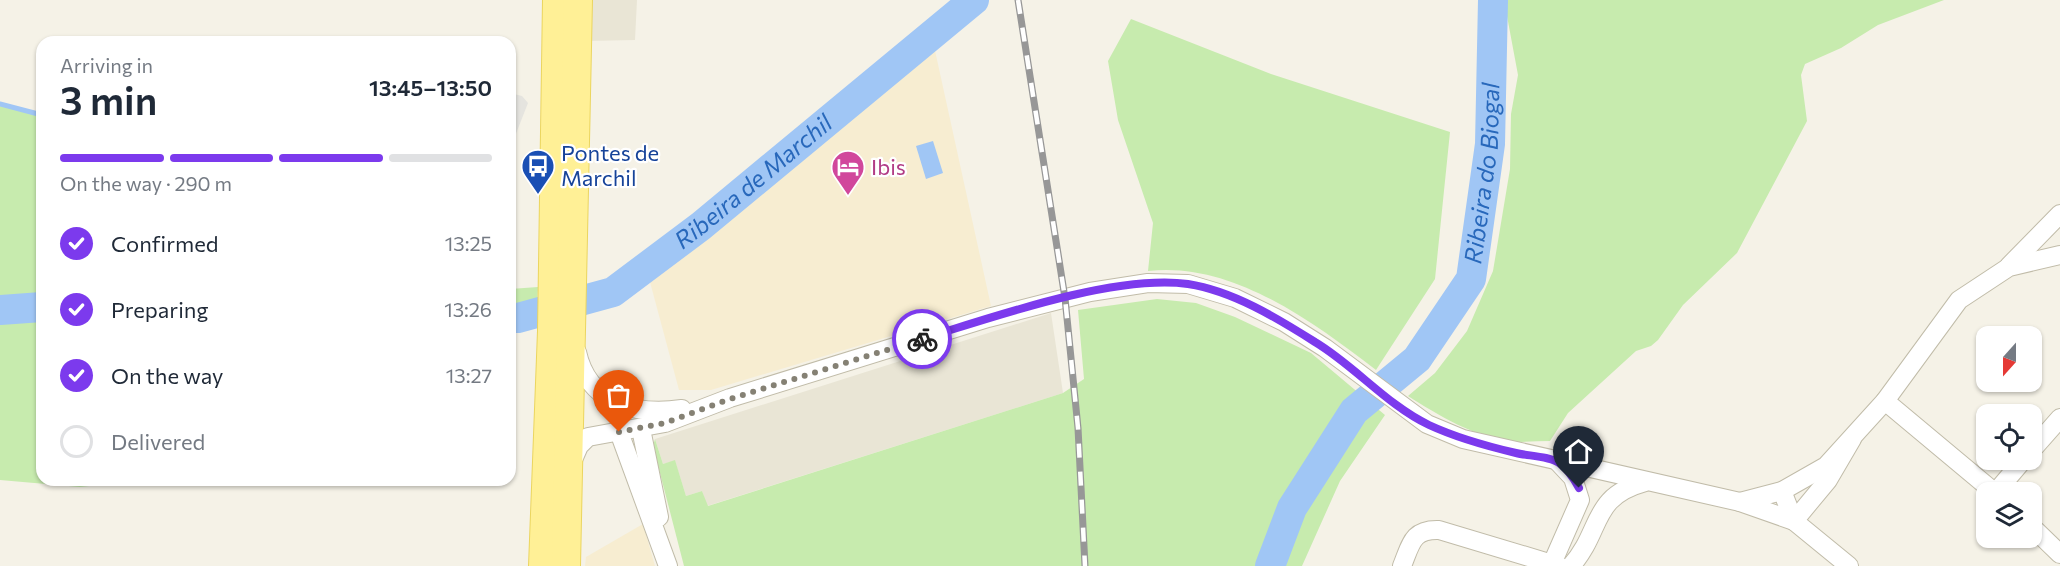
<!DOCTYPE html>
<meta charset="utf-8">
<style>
:root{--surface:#fff;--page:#f6f6f7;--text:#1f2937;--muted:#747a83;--line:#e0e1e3;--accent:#7c3aed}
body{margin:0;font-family:Commissioner,sans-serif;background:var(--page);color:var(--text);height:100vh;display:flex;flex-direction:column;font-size:22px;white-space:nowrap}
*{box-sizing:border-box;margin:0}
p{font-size:20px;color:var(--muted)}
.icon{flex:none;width:33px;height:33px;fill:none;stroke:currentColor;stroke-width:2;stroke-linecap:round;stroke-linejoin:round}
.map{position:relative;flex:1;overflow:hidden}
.drawer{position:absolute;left:36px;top:36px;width:480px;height:450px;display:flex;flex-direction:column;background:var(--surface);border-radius:18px;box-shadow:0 2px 4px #0004}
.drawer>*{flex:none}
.needle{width:39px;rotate:201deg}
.tools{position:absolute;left:1976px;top:326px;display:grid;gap:12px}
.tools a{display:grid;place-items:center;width:66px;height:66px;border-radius:12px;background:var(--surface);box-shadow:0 2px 4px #0004;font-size:30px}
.pin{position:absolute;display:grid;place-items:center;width:51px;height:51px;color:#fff;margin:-62px -26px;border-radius:50% 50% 50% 0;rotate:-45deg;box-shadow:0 0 6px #0007}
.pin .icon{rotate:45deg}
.courier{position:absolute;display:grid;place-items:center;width:60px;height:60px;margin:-30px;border:4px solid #7c3aed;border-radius:50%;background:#fff;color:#222;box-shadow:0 2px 8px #0007}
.overview em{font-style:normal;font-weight:600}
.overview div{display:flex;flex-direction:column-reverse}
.overview{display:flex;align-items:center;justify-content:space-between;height:102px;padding:0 24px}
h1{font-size:39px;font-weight:600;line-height:45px}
.bar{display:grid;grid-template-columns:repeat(4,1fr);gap:9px 6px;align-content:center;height:72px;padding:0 24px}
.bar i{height:8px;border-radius:4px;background:var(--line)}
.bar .current{background:var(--accent)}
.bar p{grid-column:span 4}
ol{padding:0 24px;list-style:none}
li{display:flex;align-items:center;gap:18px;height:66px}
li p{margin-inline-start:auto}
li .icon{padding:6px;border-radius:50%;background:var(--accent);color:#fff;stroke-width:4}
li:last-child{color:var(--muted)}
li i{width:33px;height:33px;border:3px solid var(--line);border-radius:50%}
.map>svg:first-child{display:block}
</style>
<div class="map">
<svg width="2060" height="566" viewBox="0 0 2060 566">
<rect width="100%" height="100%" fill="#f5f2e7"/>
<g fill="#e9e5d5">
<polygon points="586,0 637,0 635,40 585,41"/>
<polygon points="1051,313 1063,393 707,506 702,491 686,496 675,461 663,464 655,439"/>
</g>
<g fill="#f7edd1">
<polygon points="934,46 991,306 711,390 679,390 650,282"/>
<polygon points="643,524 655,566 585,566 586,557"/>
</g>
<g fill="#c7ebae">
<path d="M1504 0H1944L1878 25 1841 48 1805 64 1801 75 1807 121 1737 253 1683 305 1658 340 1651 346 1636 351 1568 413 1550 441C1537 441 1524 442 1512 442 1478 439 1436 414 1408 396L1435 373 1467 331 1493 271 1510 169 1511 114 1518 75Z"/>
<path d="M1131 19 1271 74 1450 132 1435 279 1376 370C1313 322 1232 261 1148 271L1153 223 1118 120 1108 61Z"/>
<polygon points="0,104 42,115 42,480 134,481 80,487 0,480"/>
<polygon points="538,287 536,326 510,328 510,289"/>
<polygon points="1157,299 1196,303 1235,317 1311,353 1385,415 1340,481 1302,566 684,566 653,446 655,439 663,464 675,460 686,496 702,491 708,506 1063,393 1084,379 1078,310"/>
</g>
<polygon fill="#e5e4df" points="510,93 522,96 528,103 510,149"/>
<polygon fill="#a0c6f5" points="933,141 943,173 926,179 916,146"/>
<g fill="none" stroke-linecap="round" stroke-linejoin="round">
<polyline stroke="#a0c6f5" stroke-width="5" points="0,104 42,115"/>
<g stroke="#a0c6f5" stroke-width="30">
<polyline points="0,310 42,307"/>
<path id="s1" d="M510 318H518L613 292 701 226 974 0"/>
<path id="s2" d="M1270 566 1292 508 1354 411 1417 359 1471 279 1490 144 1493 0"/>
</g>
<defs>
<g id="minor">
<polyline points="2009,266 2060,214"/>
<path d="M577 352C588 403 635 416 682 409"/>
<polyline points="1885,401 1994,492"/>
<polyline points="641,429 659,517"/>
<polyline points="619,432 668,566"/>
<polyline points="2031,451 2060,418"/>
<polyline points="572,462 579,446 588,437 665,423 730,398 988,318 1090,292 1148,283 1188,284 1235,298 1284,322 1325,348 1427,424 1463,439 1740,502 1794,521 1828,480 1852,439"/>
<polyline points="1782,491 1794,521 1849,566"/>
<polyline points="1996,492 2024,459"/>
<polyline points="1740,502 1782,491 1826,466 1885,401 1959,300 2009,267 2060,255"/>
<polyline points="2031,526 2060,554"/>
<path d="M1402 566C1411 544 1412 529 1439 530L1559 566"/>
<polyline points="1551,566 1580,500 1573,478 1558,462"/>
<path d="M1571 566C1603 530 1590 497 1645 482"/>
</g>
<g id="primary">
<polyline points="543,566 552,331 557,0"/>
<polyline points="566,566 578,0"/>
</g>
</defs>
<use href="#minor" stroke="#c1bca9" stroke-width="20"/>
<use href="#primary" stroke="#ebd55f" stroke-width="30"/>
<use href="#minor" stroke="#fff" stroke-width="18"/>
<use href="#primary" stroke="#fff096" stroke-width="28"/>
<defs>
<polyline id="rail" points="1018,0 1065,298 1078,428 1085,566"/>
</defs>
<use href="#rail" stroke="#979797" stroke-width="7"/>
<use href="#rail" stroke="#fff" stroke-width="4.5" stroke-dasharray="14" stroke-linecap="butt"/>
</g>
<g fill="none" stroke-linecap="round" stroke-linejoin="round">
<polyline stroke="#858174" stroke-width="6" stroke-dasharray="0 10.8" points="619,432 665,423 730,399 922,339"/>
<path stroke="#7c3aed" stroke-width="8" d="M922 339C993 317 1115 274 1188 284 1233 291 1277 318 1315 342 1355 366 1387 405 1429 425 1457 438 1486 446 1516 453 1528 456 1549 456 1559 463 1568 469 1574 479 1579 488"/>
</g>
<defs>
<symbol id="bus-pin" viewBox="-11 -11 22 30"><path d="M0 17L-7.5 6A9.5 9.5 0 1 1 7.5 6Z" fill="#1a4fb4" stroke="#fff"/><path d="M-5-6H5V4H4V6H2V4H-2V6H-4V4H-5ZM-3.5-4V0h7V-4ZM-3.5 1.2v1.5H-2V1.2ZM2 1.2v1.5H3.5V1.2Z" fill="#fff"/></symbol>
<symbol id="hotel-pin" viewBox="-11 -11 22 30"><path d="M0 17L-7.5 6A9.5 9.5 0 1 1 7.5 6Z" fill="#d1479c" stroke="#fff"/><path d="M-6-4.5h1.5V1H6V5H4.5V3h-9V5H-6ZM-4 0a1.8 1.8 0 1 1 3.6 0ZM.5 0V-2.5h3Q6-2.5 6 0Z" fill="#fff"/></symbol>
</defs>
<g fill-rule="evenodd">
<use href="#bus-pin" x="519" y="147" width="38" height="52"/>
<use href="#hotel-pin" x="829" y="148" width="38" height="52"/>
</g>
<g text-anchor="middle" stroke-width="4.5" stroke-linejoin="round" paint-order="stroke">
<g font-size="22" fill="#164399" stroke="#fff" text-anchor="start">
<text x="561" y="161">Pontes de<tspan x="561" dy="25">Marchil</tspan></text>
</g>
<g font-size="22" fill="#b23c85" stroke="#fff" text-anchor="start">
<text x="871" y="175">Ibis</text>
</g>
<g font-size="24" font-style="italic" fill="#2868bb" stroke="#fff">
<text dy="8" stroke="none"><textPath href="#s2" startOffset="462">Ribeira do Biogal</textPath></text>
<text dy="8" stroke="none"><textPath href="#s1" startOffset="285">Ribeira de Marchil</textPath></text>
</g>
</g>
</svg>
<div class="tools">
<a><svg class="needle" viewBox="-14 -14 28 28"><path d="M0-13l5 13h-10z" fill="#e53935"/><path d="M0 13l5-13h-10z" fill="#747a83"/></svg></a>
<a><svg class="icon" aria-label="locate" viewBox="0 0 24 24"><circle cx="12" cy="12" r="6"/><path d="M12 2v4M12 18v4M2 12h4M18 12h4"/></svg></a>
<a><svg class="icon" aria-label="layers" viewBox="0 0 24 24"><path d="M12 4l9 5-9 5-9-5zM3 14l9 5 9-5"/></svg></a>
</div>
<div class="pin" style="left:619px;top:432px;background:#ea580c"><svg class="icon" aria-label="bag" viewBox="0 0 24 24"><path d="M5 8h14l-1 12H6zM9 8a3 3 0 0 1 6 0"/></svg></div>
<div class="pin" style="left:1579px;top:488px;background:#1f2937"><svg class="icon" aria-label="home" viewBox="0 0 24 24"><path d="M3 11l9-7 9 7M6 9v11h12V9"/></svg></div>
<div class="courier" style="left:922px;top:339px"><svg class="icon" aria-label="bike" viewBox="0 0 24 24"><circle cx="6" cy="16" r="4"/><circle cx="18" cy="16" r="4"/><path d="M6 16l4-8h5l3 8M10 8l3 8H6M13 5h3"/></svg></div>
<section class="drawer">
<div class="overview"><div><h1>3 min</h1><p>Arriving in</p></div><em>13:45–13:50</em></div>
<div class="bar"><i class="current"></i><i class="current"></i><i class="current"></i><i></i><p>On the way · 290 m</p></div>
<ol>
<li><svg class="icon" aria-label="check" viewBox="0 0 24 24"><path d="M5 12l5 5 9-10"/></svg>Confirmed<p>13:25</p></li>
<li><svg class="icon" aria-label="check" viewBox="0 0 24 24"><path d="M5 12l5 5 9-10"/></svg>Preparing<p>13:26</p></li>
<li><svg class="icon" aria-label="check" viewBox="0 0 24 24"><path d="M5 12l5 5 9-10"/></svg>On the way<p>13:27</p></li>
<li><i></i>Delivered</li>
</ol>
</section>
</div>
